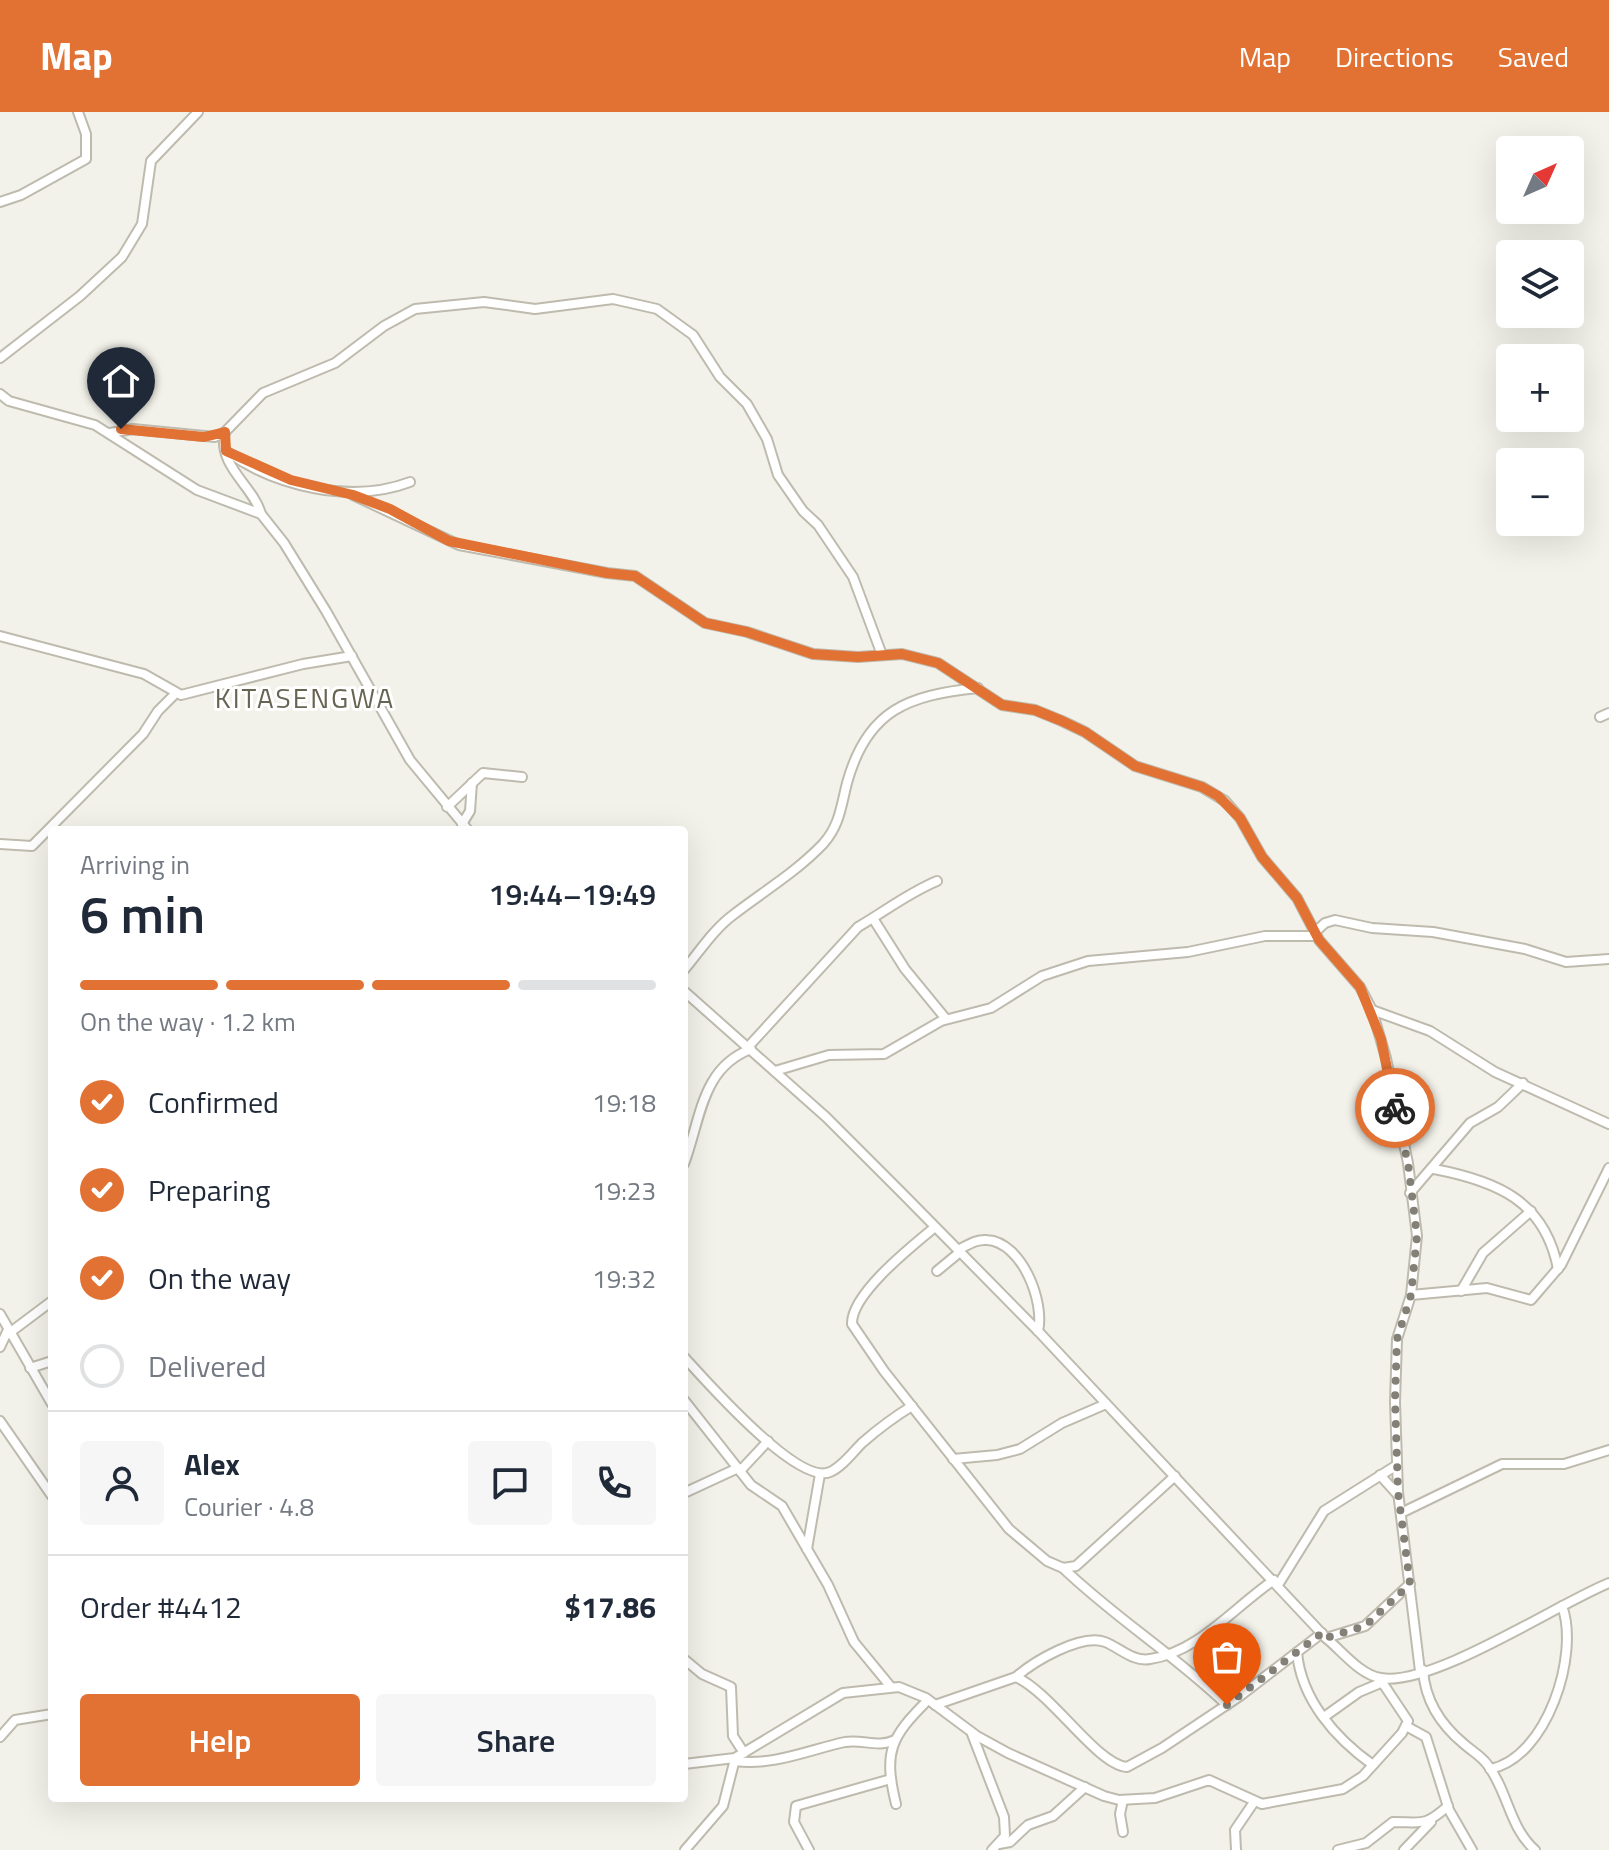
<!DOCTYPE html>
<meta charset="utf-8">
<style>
:root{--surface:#fff;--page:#f6f6f7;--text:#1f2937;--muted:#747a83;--line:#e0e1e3;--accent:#e17234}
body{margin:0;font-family:"Titillium Web",sans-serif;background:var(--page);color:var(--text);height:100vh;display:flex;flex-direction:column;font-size:30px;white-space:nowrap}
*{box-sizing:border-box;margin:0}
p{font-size:26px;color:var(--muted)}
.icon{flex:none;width:44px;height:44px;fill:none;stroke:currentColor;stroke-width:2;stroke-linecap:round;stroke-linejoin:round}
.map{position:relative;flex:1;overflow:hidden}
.side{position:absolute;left:48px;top:714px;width:640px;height:976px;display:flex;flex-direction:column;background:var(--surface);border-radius:8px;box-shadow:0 8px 32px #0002}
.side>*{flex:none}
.needle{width:52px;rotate:45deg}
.controls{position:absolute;left:1496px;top:24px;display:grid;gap:16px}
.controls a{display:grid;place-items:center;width:88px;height:88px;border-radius:8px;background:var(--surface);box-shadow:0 8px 32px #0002;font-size:40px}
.pin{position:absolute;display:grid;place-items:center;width:68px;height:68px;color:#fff;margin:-82px -34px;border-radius:50% 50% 50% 0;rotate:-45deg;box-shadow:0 0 8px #0007}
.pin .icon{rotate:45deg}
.courier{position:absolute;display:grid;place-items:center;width:80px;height:80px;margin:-40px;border:6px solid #e17234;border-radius:50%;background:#fff;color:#222;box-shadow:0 2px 10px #0007}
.headline em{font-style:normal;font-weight:600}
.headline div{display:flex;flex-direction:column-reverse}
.headline{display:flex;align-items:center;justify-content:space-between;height:136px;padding:0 32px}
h1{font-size:52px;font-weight:600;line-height:60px}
.bar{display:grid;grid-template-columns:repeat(4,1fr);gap:12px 8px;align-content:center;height:96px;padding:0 32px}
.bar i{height:10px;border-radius:6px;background:var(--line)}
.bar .current{background:var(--accent)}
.bar p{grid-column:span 4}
.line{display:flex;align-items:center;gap:20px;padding:0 32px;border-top:2px solid var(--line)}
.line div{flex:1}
.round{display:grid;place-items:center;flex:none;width:84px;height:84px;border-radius:8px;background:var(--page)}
ol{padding:0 32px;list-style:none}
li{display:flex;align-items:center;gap:24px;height:88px}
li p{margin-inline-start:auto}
li .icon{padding:8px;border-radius:50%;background:var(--accent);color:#fff;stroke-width:4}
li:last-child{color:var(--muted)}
li i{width:44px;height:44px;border:4px solid var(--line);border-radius:50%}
.primary-button{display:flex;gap:16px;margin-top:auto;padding:16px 32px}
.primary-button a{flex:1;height:92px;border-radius:8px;background:var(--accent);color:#fff;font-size:32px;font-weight:600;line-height:92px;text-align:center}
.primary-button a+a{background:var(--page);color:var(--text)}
header{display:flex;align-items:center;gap:48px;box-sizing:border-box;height:112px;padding:0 40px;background:var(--accent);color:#fff}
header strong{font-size:38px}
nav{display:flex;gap:44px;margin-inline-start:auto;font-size:28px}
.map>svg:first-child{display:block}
</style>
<header>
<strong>Map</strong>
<nav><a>Map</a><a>Directions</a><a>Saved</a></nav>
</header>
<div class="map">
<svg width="1609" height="1738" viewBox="0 0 1609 1738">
<rect width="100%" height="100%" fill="#f3f2ea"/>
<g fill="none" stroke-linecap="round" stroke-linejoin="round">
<defs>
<g id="minor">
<polyline points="0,90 21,83 86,47 86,22 78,0"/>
<polyline points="0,246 80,184 122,145 142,112 151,49 198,0"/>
<polyline points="0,282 9,289 95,313 197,378 261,402 284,431 326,499 410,648 468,718"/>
<path d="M225 320C217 354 253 373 261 402"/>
<polyline points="110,321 133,317 215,325 225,320 263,281 335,251 384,214 415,197 484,190 535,197 613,187 657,197 693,223 720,265 747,292 767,327 778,363 803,399 818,413 853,465 882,543"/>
<path d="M226 339C276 375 352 392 410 370"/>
<polyline points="353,383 459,433 607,461 635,464 705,511 747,520 813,542 858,545 902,542 938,551 1002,593 1035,598 1062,609 1085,620 1135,654 1202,675 1225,689 1240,706 1262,745 1297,786 1319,828 1360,875 1372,898 1386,946 1408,1051 1417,1124 1411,1183 1397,1227 1395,1290 1398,1380 1420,1559"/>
<polyline points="0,524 144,562 181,583 303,552 352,544"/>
<polyline points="1600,605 1609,601"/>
<polyline points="447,695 483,661 522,665"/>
<polyline points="462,712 470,699 472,671"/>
<polyline points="0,732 32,734 143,622 158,599 175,582"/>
<polyline points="874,808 905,857 946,907"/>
<polyline points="1314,821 1325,811 1335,808 1372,816 1433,820 1525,837 1566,850 1609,847"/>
<path d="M684 858C699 840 714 817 733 803 764 779 795 761 823 732 840 713 841 694 847 671 867 598 908 583 978 576"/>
<path d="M684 879 826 1005 900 1079 1038 1219 1326 1526C1342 1539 1360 1563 1381 1566 1432 1575 1557 1492 1609 1471"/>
<polyline points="1372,898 1430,919 1495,960 1609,1012"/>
<path d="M748 935 858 815C884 800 908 781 937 769"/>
<polyline points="775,959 829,943 884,942 941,909 991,896 1042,864 1088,849 1188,840 1265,824 1316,824"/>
<path d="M684 1052C701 1007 701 956 751 937"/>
<path d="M1434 1057C1497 1069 1545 1089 1558 1157"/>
<polyline points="1410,1081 1470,1011 1498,995 1523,971"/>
<path d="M935 1115C912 1134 851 1182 852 1212L884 1259 1009 1417 1047 1449 1063 1456 1076 1454 1175 1364"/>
<path d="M958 1138C968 1133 976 1127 987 1128 1022 1130 1045 1190 1038 1219"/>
<polyline points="937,1159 960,1140"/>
<polyline points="1461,1179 1483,1141 1531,1099"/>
<polyline points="1411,1183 1487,1176 1531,1188 1561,1153 1609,1056"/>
<polyline points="0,1202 52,1292"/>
<polyline points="8,1222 52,1189"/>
<polyline points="0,1235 7,1220"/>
<path d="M684 1245C706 1269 798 1374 830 1360 842 1355 853 1340 862 1331 878 1317 894 1305 912 1294"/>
<polyline points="30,1256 52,1249"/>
<polyline points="684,1288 751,1373 782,1394 828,1473 854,1530 891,1575"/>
<polyline points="0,1309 52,1384"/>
<polyline points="953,1347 997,1343 1020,1337 1062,1311 1106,1292"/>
<polyline points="740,1359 768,1329"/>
<polyline points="1380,1363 1398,1383"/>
<polyline points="684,1381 738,1356"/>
<polyline points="1401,1401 1502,1352 1564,1352 1609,1338"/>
<polyline points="807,1437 820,1362"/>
<path d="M1063 1456C1115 1506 1175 1543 1227 1593"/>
<polyline points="1278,1473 1324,1399 1397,1353"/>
<polyline points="1326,1526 1365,1514 1410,1472"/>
<path d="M1297 1540C1301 1587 1335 1626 1373 1653"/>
<polyline points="684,1547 702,1562 731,1575 733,1624 744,1641"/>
<path d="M1423 1558C1425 1588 1441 1613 1464 1632 1472 1639 1481 1644 1487 1652 1508 1679 1509 1715 1535 1738"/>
<path d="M1016 1565C1033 1550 1081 1521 1105 1530 1120 1536 1133 1550 1150 1547 1199 1540 1235 1494 1274 1468"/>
<path d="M935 1593 1016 1565C1052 1581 1097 1653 1127 1655L1162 1636 1240 1584 1322 1521"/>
<polyline points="1324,1605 1359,1580 1383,1570"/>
<polyline points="1406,1614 1426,1625 1449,1698 1472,1738"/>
<polyline points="972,1622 1004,1705 1005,1724 992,1738"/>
<polyline points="0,1625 15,1608 52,1602"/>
<path d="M735 1649C774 1654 808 1638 845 1630 863 1627 878 1636 895 1628"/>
<polyline points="684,1652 735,1646 843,1581 899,1575 926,1586 977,1624 1008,1641 1104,1684 1119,1688 1155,1686 1209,1668 1262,1692 1343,1677 1363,1664 1402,1621 1408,1609 1380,1567"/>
<path d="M1490 1657C1547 1646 1580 1542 1562 1494"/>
<path d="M896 1692C883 1639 891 1625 928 1588"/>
<polyline points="1123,1720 1120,1702 1123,1688"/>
<polyline points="999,1732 1010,1730 1028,1713 1053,1704 1085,1675"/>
<polyline points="685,1738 723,1694 735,1647"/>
<polyline points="809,1738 794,1710 796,1694 891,1667"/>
<polyline points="1236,1738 1235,1718 1254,1690"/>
<path d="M1338 1738 1366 1731 1393 1710C1423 1710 1424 1715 1448 1694"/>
<polyline points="1404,1738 1431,1710"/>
</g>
</defs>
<use href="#minor" stroke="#bebbae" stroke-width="12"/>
<use href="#minor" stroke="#fff" stroke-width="8"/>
</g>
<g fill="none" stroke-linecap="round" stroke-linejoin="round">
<polyline stroke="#838177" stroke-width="8" stroke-dasharray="0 14.4" points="1227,1593 1322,1521 1326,1526 1365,1514 1410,1472 1398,1380 1395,1287 1397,1227 1411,1183 1417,1124 1408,1051 1395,996"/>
<polyline stroke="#e17234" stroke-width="10" points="121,317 204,325 225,320 226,339 291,368 353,383 390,397 449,429 607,461 635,464 705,511 747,520 813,542 858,545 902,542 938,551 1002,593 1035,598 1062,609 1085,620 1135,654 1202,675 1218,684 1240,706 1262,745 1297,786 1319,828 1360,875 1381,927 1395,996"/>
</g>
<g text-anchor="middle" stroke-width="6" stroke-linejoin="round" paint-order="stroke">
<g font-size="28" letter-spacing="2" fill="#686452" stroke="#fff">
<text x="305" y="596">KITASENGWA</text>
</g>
</g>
</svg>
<div class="controls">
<a><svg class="needle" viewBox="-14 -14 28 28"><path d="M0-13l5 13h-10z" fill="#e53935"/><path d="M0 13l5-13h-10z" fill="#747a83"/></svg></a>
<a><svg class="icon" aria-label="layers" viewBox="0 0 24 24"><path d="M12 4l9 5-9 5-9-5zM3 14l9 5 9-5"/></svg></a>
<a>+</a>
<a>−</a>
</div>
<div class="pin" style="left:1227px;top:1593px;background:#ea580c"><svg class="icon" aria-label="bag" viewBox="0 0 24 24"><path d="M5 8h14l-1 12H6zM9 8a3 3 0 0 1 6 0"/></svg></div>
<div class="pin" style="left:121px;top:317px;background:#1f2937"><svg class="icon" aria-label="home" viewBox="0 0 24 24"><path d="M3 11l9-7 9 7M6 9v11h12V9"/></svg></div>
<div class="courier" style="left:1395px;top:996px"><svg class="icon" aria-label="bike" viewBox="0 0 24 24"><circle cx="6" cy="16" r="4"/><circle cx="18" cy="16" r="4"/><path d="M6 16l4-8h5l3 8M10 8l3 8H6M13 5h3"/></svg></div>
<section class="side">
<div class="headline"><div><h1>6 min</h1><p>Arriving in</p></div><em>19:44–19:49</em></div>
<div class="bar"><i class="current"></i><i class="current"></i><i class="current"></i><i></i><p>On the way · 1.2 km</p></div>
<ol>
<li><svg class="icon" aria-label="check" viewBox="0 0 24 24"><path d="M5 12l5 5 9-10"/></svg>Confirmed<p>19:18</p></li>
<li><svg class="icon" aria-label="check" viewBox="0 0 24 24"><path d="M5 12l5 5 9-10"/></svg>Preparing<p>19:23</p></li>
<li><svg class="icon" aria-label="check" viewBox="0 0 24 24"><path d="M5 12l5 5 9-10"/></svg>On the way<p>19:32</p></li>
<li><i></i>Delivered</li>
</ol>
<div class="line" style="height:144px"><a class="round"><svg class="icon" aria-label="person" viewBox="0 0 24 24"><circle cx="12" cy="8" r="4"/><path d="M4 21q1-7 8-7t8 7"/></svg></a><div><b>Alex</b><p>Courier · 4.8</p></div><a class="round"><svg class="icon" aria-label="chat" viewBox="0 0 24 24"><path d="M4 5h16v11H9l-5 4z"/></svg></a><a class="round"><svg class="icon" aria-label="phone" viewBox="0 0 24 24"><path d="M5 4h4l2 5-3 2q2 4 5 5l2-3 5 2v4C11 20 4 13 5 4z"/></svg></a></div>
<div class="line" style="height:104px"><div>Order #4412</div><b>$17.86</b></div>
<div class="primary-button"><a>Help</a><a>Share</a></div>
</section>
</div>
